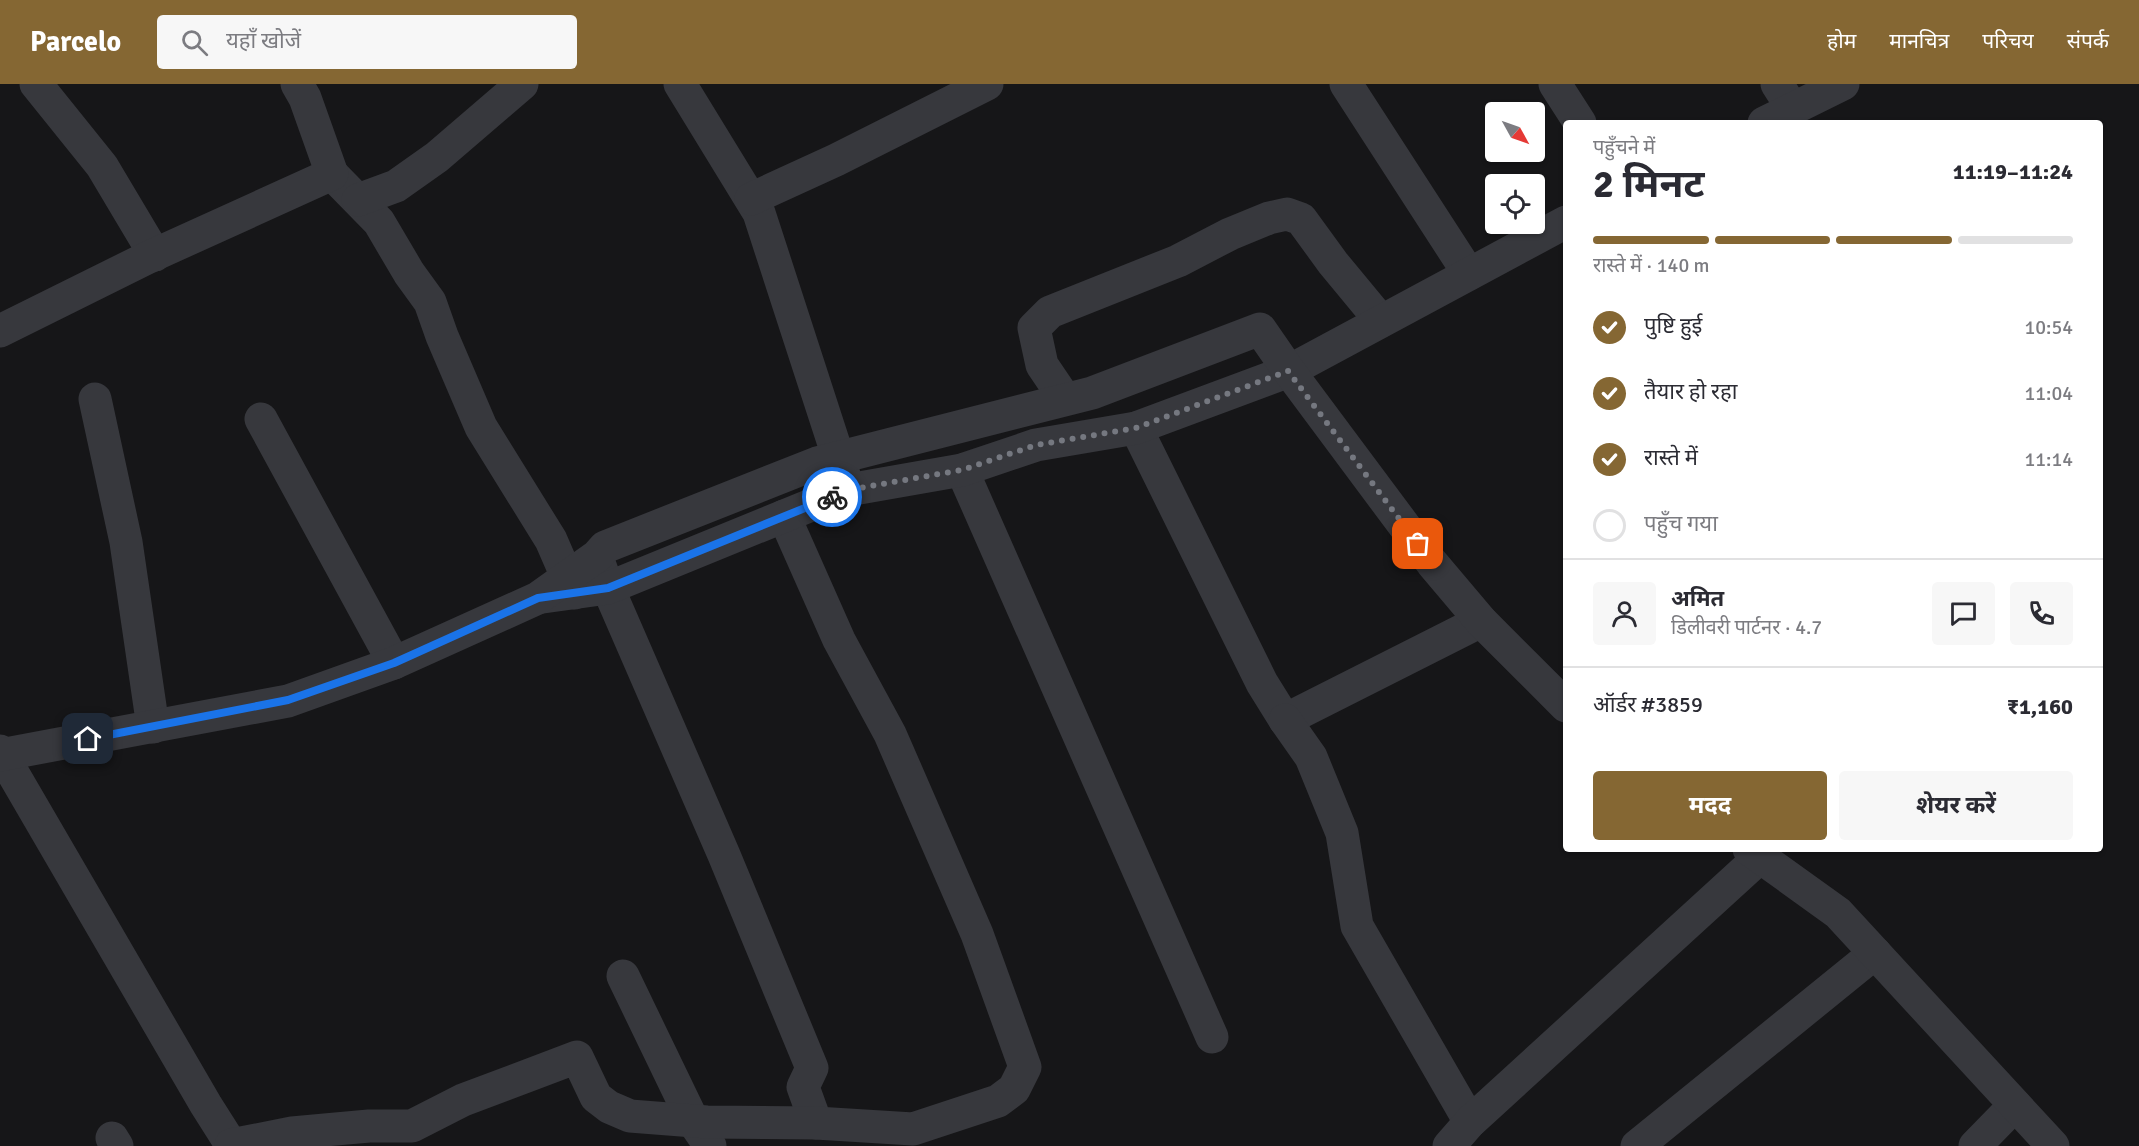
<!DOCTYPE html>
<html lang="hi">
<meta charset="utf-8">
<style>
:root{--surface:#fff;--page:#f7f7f7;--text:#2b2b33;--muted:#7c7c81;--line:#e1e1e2;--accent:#856733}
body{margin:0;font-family:Signika,"Noto Sans Devanagari",sans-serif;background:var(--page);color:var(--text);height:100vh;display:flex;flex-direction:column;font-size:22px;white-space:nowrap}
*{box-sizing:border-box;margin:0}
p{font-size:20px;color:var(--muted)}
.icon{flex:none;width:33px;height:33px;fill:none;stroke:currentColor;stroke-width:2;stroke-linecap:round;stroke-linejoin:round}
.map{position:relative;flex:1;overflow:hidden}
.side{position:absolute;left:1563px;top:36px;width:540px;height:732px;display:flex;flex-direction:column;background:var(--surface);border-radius:6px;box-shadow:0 2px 4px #0004}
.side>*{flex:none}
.needle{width:39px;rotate:130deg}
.tools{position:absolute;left:1485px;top:18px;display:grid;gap:12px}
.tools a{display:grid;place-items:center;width:60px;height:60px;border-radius:6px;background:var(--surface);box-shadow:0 2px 4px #0004;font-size:30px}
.pin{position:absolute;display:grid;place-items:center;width:51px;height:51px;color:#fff;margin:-26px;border-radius:12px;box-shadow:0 3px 9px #0006}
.courier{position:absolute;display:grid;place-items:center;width:60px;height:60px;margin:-30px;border:4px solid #1a73e8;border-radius:50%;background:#fff;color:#222;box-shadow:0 2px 8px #0007}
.headline em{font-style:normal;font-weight:700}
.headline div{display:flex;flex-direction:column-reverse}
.headline{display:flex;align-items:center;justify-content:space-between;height:102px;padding:0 30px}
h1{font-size:39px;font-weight:700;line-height:45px}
.bar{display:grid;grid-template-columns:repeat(4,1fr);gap:9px 6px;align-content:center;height:72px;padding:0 30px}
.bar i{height:8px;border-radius:4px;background:var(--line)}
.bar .active{background:var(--accent)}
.bar p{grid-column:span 4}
.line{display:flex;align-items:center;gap:15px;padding:0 30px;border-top:2px solid var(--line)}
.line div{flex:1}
.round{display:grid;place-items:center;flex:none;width:63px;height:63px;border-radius:6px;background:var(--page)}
ol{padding:0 30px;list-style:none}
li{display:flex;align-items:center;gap:18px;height:66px}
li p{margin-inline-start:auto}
li .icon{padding:6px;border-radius:50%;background:var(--accent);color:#fff;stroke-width:4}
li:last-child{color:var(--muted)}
li i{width:33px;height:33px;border:3px solid var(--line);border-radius:50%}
.button{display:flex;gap:12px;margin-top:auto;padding:12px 30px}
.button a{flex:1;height:69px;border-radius:6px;background:var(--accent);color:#fff;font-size:24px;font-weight:700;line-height:69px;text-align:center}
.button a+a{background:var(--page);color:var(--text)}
header{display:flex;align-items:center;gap:36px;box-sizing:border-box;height:84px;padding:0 30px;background:var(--accent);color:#fff}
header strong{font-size:28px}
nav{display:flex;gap:33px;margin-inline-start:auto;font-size:21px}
.search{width:420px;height:54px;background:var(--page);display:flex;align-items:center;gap:15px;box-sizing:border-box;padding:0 21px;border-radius:6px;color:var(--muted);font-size:22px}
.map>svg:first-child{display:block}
</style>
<header>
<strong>Parcelo</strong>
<div class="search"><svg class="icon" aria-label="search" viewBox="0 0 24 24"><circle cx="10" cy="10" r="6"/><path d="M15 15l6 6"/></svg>यहाँ खोजें</div>
<nav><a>होम</a><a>मानचित्र</a><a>परिचय</a><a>संपर्क</a></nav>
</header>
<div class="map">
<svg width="2139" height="1062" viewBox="0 0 2139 1062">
<rect width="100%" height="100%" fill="#161618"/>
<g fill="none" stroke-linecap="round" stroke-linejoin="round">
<g stroke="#37383d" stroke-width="33">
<polyline points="36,0 102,82 155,171"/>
<polyline points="680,0 759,129 847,400"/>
<polyline points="1346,0 1469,190"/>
<polyline points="1555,0 1580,39"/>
<polyline points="1777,0 1793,25"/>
<polyline points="332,90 379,138 409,189 430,218 442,252 481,343 551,456 574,509"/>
<polyline points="751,115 836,76 987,0"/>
<polyline points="358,116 396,102 437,73 522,0"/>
<polyline points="0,247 147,174 332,90 305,14 297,0"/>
<polyline points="95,315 126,458 153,643"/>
<polyline points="1065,315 1042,281 1034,244 1050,228 1178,177 1230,150 1269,134 1287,130 1301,135 1333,179 1381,237"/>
<polyline points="261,335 394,579"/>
<polyline points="1136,344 1262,599 1285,636 1481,537"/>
<polyline points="962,386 1212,953"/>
<polyline points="598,476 608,504 724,771 812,984 803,1003 816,1039"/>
<polyline points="1285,636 1311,673 1342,749 1357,842 1470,1038"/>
<polyline points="0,667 206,1021 232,1062"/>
<polyline points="623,892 693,1037 710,1062"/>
<polyline points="112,1054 117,1062"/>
<polyline points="231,1061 292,1049 369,1042 412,1042 463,1016 577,973 596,1013 609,1023 630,1032 707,1038 816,1039 913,1045 998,1017 1014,1005 1025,983 977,850 890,650 839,556 784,432"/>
<polyline points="1449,1062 1470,1038 1760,773"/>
<polyline points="1637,1062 1875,869"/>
<polyline points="1975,1062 2015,1021"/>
</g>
<g stroke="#37383d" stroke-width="33">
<polyline points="1764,39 1843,0"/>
<polyline points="543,513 608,504 848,406 962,386 1036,361 1136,344 1289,287 1566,138"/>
<polyline points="0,671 288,617 394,579 538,514 597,472 605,463 817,379 1092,309 1260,245 1289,287 1432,479 1481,537 1566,622"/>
<polyline points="1749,765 1838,829 2053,1062"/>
</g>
</g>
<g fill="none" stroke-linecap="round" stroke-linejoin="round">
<polyline stroke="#757880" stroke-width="6" stroke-dasharray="0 10.8" points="832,413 848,406 962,386 1036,361 1136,344 1288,287 1418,460"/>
<polyline stroke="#1a73e8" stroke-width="8" points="88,655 288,616 394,579 538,514 608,504 832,413"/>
</g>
</svg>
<div class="tools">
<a><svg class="needle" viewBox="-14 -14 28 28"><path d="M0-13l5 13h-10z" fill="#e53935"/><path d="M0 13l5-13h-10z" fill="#7c7c81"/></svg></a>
<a><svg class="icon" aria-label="locate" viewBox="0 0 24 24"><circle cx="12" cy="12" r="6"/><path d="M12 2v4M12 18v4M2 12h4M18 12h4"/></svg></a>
</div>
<div class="pin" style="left:1418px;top:460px;background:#ea580c"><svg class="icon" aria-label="bag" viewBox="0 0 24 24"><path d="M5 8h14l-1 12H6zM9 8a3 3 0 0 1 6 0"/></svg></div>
<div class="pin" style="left:88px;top:655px;background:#1f2937"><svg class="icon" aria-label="home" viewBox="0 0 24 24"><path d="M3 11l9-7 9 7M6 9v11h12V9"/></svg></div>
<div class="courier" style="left:832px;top:413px"><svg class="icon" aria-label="bike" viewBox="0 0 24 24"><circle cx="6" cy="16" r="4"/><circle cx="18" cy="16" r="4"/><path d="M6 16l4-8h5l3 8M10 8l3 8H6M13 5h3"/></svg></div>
<section class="side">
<div class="headline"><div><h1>2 मिनट</h1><p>पहुँचने में</p></div><em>11:19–11:24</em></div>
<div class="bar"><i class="active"></i><i class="active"></i><i class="active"></i><i></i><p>रास्ते में · 140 m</p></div>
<ol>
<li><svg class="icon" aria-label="check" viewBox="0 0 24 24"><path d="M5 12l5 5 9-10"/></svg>पुष्टि हुई<p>10:54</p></li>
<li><svg class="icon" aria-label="check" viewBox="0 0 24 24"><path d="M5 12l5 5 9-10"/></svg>तैयार हो रहा<p>11:04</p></li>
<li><svg class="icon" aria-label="check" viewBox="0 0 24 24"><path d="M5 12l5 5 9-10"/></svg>रास्ते में<p>11:14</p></li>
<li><i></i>पहुँच गया</li>
</ol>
<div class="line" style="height:108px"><a class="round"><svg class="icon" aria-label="person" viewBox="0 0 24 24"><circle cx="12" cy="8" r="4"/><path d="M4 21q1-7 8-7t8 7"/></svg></a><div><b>अमित</b><p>डिलीवरी पार्टनर · 4.7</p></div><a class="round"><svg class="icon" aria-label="chat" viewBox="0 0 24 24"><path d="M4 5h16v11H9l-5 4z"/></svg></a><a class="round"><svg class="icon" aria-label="phone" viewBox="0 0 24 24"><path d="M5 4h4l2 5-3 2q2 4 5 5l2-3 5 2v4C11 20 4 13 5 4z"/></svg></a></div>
<div class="line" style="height:78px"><div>ऑर्डर #3859</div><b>₹1,160</b></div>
<div class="button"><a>मदद</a><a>शेयर करें</a></div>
</section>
</div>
